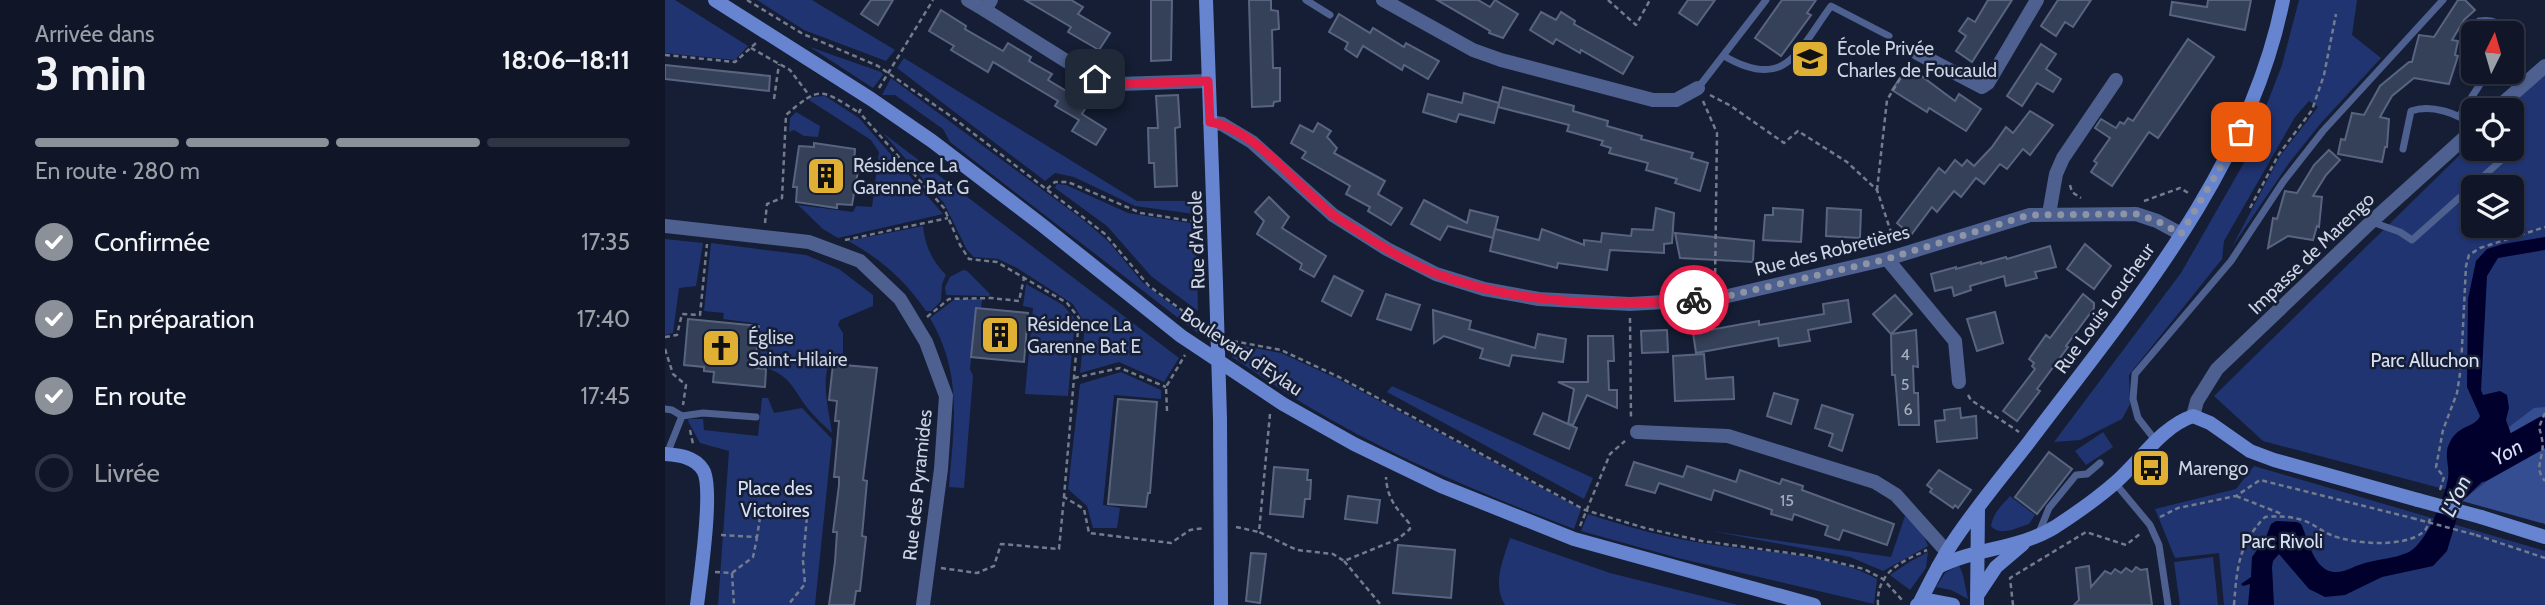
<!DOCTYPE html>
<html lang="fr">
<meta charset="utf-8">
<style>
:root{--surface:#101627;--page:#1e2333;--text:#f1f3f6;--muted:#9c9fa7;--line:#303544;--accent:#8c9099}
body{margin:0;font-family:Cabin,sans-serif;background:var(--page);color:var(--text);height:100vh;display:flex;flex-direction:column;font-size:26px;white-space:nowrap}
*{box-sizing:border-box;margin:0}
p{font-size:23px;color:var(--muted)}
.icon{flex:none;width:38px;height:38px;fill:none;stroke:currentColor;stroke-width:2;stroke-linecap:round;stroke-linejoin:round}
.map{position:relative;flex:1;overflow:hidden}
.sheet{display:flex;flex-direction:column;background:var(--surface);width:665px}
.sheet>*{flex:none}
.needle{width:46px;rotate:5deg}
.buttons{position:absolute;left:1796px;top:21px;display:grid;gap:14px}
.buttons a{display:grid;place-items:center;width:63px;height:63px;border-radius:10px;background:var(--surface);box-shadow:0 2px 5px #0004,0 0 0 2px var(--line);font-size:35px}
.pin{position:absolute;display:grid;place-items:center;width:60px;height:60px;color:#fff;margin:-30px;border-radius:14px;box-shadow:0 4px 10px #0006}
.courier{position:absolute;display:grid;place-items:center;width:70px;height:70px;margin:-35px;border:5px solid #e11d48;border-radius:50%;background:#fff;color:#222;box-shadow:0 2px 9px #0007}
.summary em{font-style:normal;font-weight:800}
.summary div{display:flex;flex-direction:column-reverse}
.summary{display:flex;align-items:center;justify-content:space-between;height:119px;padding:0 35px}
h1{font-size:46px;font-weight:800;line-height:52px}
.bar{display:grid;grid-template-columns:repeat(4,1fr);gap:10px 7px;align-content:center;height:84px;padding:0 35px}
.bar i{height:9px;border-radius:5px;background:var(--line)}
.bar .on{background:var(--accent)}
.bar p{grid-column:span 4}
ol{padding:0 35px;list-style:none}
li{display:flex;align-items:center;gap:21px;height:77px}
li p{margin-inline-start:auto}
li .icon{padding:7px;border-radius:50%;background:var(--accent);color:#fff;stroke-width:4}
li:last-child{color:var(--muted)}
li i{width:38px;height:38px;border:4px solid var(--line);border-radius:50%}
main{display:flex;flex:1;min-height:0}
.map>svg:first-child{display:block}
</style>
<main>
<section class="sheet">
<div class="summary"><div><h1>3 min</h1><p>Arrivée dans</p></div><em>18:06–18:11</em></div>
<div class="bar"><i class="on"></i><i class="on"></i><i class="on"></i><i></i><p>En route · 280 m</p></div>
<ol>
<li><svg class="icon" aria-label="check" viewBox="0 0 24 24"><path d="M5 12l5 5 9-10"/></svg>Confirmée<p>17:35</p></li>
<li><svg class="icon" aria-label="check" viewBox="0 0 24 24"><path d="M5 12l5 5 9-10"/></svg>En préparation<p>17:40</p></li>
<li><svg class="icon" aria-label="check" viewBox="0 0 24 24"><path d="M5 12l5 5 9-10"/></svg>En route<p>17:45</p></li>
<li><i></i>Livrée</li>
</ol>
</section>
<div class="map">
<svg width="1880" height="605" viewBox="0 0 1880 605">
<rect width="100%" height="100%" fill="#151e34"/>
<g fill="#203472" fill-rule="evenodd">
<polygon points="0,0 10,0 83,46 70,60 0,53"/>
<polygon points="92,0 147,0 230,50 221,61 139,30"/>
<polygon points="1634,0 1692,0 1687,35 1716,58 1656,123 1624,163 1567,247 1615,156 1653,107 1644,101 1630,117 1559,241 1557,259 1464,375 1465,404 1457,419 1415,440 1389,442 1516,273 1580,161 1617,65"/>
<polygon points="145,47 216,72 218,75 208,88"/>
<polygon points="239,58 472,201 529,201 529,214 470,206 409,177 390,173 380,181 232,68"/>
<path d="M1880 71V516L1598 441 1549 396 1808 142V149H1846V110H1840ZM1808 187H1846V226H1808Z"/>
<polygon points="226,78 417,219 443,241 478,283 535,326 534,334 285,142 278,129 230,95 217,95"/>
<polygon points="160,96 194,118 278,214 173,238 158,229 133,205 188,212 191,206 207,207 214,152 206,140 144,100 147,97"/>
<polygon points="131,112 155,126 153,137 139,136 129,130 124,132 125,118"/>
<polygon points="218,133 514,358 499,382 454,362 415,373 420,324 408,304 352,268 333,259 309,257 302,250 279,203"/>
<polygon points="392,184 401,185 463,213 531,224 533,311 486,276 442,226 390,188"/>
<path d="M258 226C260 246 267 261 281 275L277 284 276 301 266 311H261C240 280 216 259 183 241Z"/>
<polygon points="0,239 38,243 31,286 14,288 8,333 0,335"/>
<path d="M46 243 141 255 174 269 208 295V306L175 320 173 325 178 333V357L166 359C155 380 164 411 167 433 159 426 151 418 144 410 125 385 126 374 92 365L95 324 58 319 59 313 39 311Z"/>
<polygon points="298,270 302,271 325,294 324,296 281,295 280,287 285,277"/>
<polygon points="361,284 398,305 410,319 403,396 360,394 368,308 358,306"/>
<path d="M290 299H317L316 309H311L305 369 308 376 299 488 284 487C289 426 298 374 265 318Z"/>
<path d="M568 344 616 353 675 380 916 509 909 529C817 494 723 455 639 404 615 389 591 373 567 357Z"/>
<polygon points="456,372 496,390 496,399 449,395 438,505 455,508 452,528 428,528 422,506 403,489 415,384"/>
<polygon points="727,386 928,478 919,499 722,392"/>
<polygon points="97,398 103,398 109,413 137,408 167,439 150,605 53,605 64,451 35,443 23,421 24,419 38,419 39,430 93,436"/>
<polygon points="1438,432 1448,447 1421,465 1410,451"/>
<polygon points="1589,466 1880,551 1880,605 1559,605 1554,553 1510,558 1490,509 1571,489"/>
<path d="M1345 496 1370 515 1364 524C1351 528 1335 537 1326 526 1328 513 1336 506 1345 496Z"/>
<path d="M923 514C961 527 1003 538 1043 544 1094 552 1168 553 1212 579L1209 604 1013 558 916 531Z"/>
<polygon points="1240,516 1258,534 1263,546 1218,571 1185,557 1046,531 1226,557"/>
<path d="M845 538 945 573 1073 605H840C827 584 838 560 845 538Z"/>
<polygon points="1263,552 1261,568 1245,590 1225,575 1246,561"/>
<polygon points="1548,557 1553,605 1515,605 1509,562"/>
<polygon points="1294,565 1298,575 1303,599 1286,590 1271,587 1280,573"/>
</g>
<polygon fill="#354d91" points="1880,407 1880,524 1797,501 1850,458 1844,427 1869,408"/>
<path fill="#01002c" d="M1880 237V250L1833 258 1822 276 1816 390 1818 395 1835 391 1842 395 1844 408 1841 420 1853 454 1852 457 1843 458 1838 462 1797 501 1782 551 1768 566 1717 577 1680 595 1660 597 1644 589 1614 554 1608 561 1607 567 1609 605H1583L1585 584 1578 586 1576 584 1586 577 1587 557 1601 537 1606 524 1611 521 1632 522 1636 524C1644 541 1649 573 1672 572 1681 572 1689 566 1697 564 1712 559 1729 559 1744 552 1761 543 1780 498 1783 478 1785 465 1778 454 1785 442 1794 424 1810 428 1815 416L1802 387 1803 299 1811 261 1822 249 1838 244Z"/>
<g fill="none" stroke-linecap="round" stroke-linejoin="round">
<path stroke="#01002c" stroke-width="30" id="s1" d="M1816 467 1880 431"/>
</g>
<g fill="#354059" stroke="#596580" stroke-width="2">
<polygon points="206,0 228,0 213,25 196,14"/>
<polygon points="360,0 406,0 418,7 413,14 445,33 434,50 403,32 406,27"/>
<polygon points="486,0 507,0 506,60 486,61"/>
<polygon points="584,0 606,0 606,10 613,11 614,29 607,30 608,68 615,68 615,101 609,102 608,106 587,107"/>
<polygon points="772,0 813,0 825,7 830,0 853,14 838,38 824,33 825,31"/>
<polygon points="1023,0 1050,0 1032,25 1014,13"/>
<polygon points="1117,0 1151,0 1142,13 1146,15 1116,56 1090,38"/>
<polygon points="1323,0 1347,0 1307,62 1291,51 1301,36 1294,31 1303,18 1310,22"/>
<polygon points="1393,0 1426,0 1408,27 1400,22 1391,36 1376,26"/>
<polygon points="1543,0 1586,0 1580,30 1505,15 1507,2 1542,7"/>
<polygon points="1793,0 1800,0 1810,10 1799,20 1787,40 1793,41 1790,55 1793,56 1784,84 1749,78 1727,96 1715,117 1724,119 1722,147 1720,147 1717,162 1673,154 1676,139 1680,140 1687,113 1699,115 1715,86 1744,62 1747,62 1754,35 1769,37"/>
<polygon points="276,10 301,26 300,29 338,51 343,43 366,57 364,61 387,74 383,80 423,104 417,114 441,129 431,145 407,131 414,120 390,106 393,101 328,62 323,72 286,50 289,46 264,31"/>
<polygon points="876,12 891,20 896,12 910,21 909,24 968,57 958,74 916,50 915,53 891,39 888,44 865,30"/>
<polygon points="674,14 705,33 708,28 739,47 741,43 774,61 763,79 739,65 737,70 698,46 692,57 680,49 683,43 664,32"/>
<polygon points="1523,39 1549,57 1493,138 1484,132 1447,186 1426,172 1432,163 1429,161 1445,138 1430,128 1436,119 1451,128 1455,122 1459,124 1463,118 1468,121"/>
<polygon points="1376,44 1391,54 1381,69 1396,79 1388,92 1372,83 1357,106 1342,96"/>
<polygon points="0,65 105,76 104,91 0,79"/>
<polygon points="1243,66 1290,101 1294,94 1316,109 1301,131 1264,108 1262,112 1227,90"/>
<polygon points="838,87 909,106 908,111 943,121 942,126 977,136 976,139 1028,153 1026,158 1043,163 1035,191 1010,183 1012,179 981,170 983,163 944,153 946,148 936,145 938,141 902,131 904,125 833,107"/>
<polygon points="799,93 834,103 829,123 794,114 791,122 758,112 763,94 797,103"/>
<polygon points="513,95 515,127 510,128 512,186 490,187 489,163 484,163 483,128 493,128 491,96"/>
<polygon points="1365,111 1388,125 1365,155 1358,149 1342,169 1335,164 1319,184 1311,178 1296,197 1289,191 1272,212 1267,207 1246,235 1232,223 1274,168 1280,173 1290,160 1297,166 1302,160 1309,166 1327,147 1341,127 1348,133"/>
<polygon points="653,123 666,131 662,137 672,148 669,153 720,181 713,194 737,208 726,225 703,211 705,207 681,194 685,186 637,158 641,152 626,143 635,125 648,132"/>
<polygon points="149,143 190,149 189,164 194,165 187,205 172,204 172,208 131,202 132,187 128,187 134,146 149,147"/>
<polygon points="1664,150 1675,160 1661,175 1648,196 1657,197 1654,227 1652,226 1648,240 1623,236 1603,248 1608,218 1612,219 1620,191 1632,193 1649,165"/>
<polygon points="604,197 624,217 617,228 661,256 649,277 635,269 637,264 592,234 599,221 590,212"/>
<polygon points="759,200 802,223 805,210 833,217 828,238 783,226 775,240 746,224"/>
<polygon points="991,208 1009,213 1007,243 999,244 999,253 945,250 942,270 893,263 892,268 825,251 830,229 874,240 877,229 919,245 919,240 936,242 937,233 966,236 967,229 988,230"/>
<polygon points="1108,208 1138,210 1136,242 1098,240 1100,215 1108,215"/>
<polygon points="1162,208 1196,210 1195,238 1161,236"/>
<polygon points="1010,233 1089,241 1088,262 1015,258"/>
<polygon points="1420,244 1446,266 1429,289 1402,269"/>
<polygon points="1385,246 1391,267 1370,272 1372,278 1341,286 1339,276 1305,286 1306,290 1289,296 1287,287 1270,291 1266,274 1291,267 1291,269 1316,262 1316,264 1341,257 1342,259"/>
<polygon points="669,276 698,291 686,316 657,301"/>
<polygon points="721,294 755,305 746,330 712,319"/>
<polygon points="1418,294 1429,303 1429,308 1401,346 1403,347 1372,389 1375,391 1352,421 1338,411 1370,369 1367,366 1369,363 1364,359 1381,335 1385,338"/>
<polygon points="1230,295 1247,314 1226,334 1208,314"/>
<polygon points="1183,300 1186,322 1143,330 1145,341 1114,346 1113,338 1031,353 1028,333 1094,321 1094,325 1159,314 1158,304"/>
<polygon points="311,308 363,313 359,362 306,357"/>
<polygon points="768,310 806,321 804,329 870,348 873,334 901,339 898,362 847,355 844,366 815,358 818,349 779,336 769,343"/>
<polygon points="1330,312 1338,343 1312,351 1302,319"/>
<polygon points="23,319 94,326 90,368 101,369 100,387 48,382 49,372 39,371 39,367 19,365"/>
<polygon points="1002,330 1003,352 977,353 976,331"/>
<polygon points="1251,330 1253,367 1248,366 1249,393 1253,393 1254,425 1234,425 1230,375 1227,375 1226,334"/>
<polygon points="923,336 948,336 949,361 943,361 944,390 952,390 952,408 922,395 908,425 903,424 912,428 904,449 869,434 878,413 903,424 909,389 893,382 923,382"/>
<polygon points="1039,354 1041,379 1068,377 1069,399 1010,401 1008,356"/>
<polygon points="168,364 212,368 198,480 202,481 197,536 201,537 195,591 191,591 189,605 164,605 170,562 172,532 168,532 174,485 174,477 169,477 174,421 170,421 172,401 164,400"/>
<polygon points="1109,393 1133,400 1126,424 1102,416"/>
<polygon points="453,399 492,402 485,493 483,493 481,507 443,504"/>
<polygon points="1157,405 1188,415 1177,451 1164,446 1168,434 1150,428"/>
<polygon points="1295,408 1296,418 1311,416 1312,438 1272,442 1270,421 1280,420 1279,410"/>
<polygon points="1384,452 1407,469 1372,514 1350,497"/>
<polygon points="969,462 1018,477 1022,466 1071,482 1075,470 1115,484 1117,479 1138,486 1137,490 1229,524 1222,545 1178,530 1174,540 1160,535 1163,526 1129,514 1127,520 1106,514 1107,510 1049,490 1046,500 994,483 990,493 961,485"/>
<polygon points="609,467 643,470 642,480 646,480 645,499 640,499 638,517 605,514"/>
<polygon points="1274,470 1306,490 1293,508 1290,505 1288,508 1265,492 1267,489 1262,485"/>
<polygon points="683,496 715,500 712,523 680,519"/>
<polygon points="733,545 790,550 786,598 728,593"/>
<polygon points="586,553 601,554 595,603 581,601"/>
<polygon points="1424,566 1426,587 1440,571 1446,574 1450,569 1456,573 1461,568 1467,572 1471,567 1476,570 1482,569 1487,605 1409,605 1414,600 1411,568"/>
</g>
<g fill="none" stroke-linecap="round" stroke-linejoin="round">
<g stroke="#737b8d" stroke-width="2.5" stroke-dasharray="5 3.5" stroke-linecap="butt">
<polyline points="82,0 138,34 213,66 287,117 440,234 484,286 537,325"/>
<polyline points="943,0 971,25 985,0"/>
<polyline points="86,48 125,70 144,95"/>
<polyline points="0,55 70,62 91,43"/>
<polyline points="214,88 268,0"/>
<polyline points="1045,95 1066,106 1119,143 1133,131 1182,162 1212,190 1229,241"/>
<polyline points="109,99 114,64"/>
<polyline points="1038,101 1052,133 1050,284"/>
<polyline points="196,109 194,112 279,208 295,245 304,259 332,262 402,303 414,318 399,497"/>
<polyline points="1405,185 1407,192 1416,198"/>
<polyline points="382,189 390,182 403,182 476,213 533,222"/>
<polyline points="1212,190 1222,100 1244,64"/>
<polyline points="1479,201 1515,188 1525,194"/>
<polyline points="1585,208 1614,154 1647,110 1659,75 1671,14"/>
<path d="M100 223 102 204 117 198 121 115C155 85 156 89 193 112"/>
<polyline points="180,240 283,218"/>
<polyline points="262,317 284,299 326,298 354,301 359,278"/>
<polyline points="965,318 966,420"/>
<polyline points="0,337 12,335 17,314 35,315 42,244"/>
<polyline points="568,341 616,350 674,377 920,510 980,528 1037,541 1146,556 1199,569 1218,579 1237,600"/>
<polyline points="0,349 8,374 21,385 18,405"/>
<polyline points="409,378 455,368 501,387"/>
<polyline points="1303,395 1306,400 1354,432"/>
<polyline points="502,411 501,387 520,355"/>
<path d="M1880 413 1874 427C1876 435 1879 443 1877 452 1875 465 1871 470 1880 481"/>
<path d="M605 414 594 532 632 550 668 554 679 561 733 539 745 529 744 523C731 508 722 498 721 477"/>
<polyline points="25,430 28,444"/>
<polyline points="1775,490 1779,477 1771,467 1778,430 1792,393 1796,367 1801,266 1804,255 1815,248 1880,227"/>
<polyline points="1571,496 1617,514"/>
<polyline points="1495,517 1513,508 1571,496 1595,480 1747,518"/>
<polyline points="915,526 945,454 960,441"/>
<polyline points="571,527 594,532"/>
<polyline points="56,535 92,537 96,511 142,516 138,561 140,584 123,605"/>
<polyline points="1811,535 1880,558"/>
<polyline points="679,561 716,605"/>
<polyline points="276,568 312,573 329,566 336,544 394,549 399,497 419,509 424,533 506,543 525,530 540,528"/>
<polyline points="50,572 67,573 69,605"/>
<polyline points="67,573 88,557 92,538"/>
<path d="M1213 605C1211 572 1236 562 1262 550"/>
<polyline points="1348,605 1345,578 1421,532 1461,545 1476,533"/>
<path d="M1569 605C1572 568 1573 545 1600 517 1613 516 1624 516 1637 520 1648 523 1656 531 1666 535 1688 544 1737 548 1757 533 1762 530 1763 524 1765 519"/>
</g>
<g stroke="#4d608f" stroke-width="7">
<polyline points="641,0 665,15"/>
<path d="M1802 34 1814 21C1827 19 1835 22 1842 33"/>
<path d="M1059 56C1121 92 1133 51 1166 6L1224 36"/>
<polyline points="1033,88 1101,0"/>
<polyline points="1795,115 1823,72"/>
<path d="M1738 149 1746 111C1766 104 1793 113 1808 126"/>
<polyline points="1707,222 1735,232 1747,240 1841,156"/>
<polyline points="0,409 7,410 17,416 2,454"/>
<polyline points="17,416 38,413 91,417"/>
<polyline points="1491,441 1473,418 1468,399 1470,374 1566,261 1618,182 1658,131 1778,0"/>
<polyline points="1450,483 1485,525 1494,545 1503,605"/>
<polyline points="1373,535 1384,508 1411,475 1422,474 1435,463"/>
</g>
<g stroke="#4d608f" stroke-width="14">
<polyline points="303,0 320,10 326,0"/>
<polyline points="718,0 808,50 836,60 988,100 1011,100 1033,88"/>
<polyline points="320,10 430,79 454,84 543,81"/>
<polyline points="1252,53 1317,87 1323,83 1372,0"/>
<polyline points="1830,110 1880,66"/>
<polyline points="545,122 557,124 587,142 668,215 722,249 771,274 819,289 874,299 965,304 1050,299 1222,259 1365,215 1471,214 1492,221 1516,234"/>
<polyline points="1384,214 1391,174 1398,158 1451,80"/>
<polyline points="0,226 144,242 195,261 235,299 261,342 281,396 276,469 258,605"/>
<polyline points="1222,259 1290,341 1294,382"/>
<polyline points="1528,416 1532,401 1552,369 1706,222 1808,130"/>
<polyline points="972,432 1063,436 1210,482 1231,495 1282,552"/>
</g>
<g stroke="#6784d0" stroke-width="14">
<polyline points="50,0 206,99 267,141 377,225 516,336 618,404 689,444 776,486 909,539 1149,605"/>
<polyline points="541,0 551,284"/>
<polyline points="555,419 556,605"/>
<path d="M0 454C14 455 30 457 38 470 49 487 35 581 32 605"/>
<polyline points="1816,517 1880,537"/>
<path d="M1273 567C1310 548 1354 549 1390 527 1410 514 1433 498 1451 482 1476 460 1496 427 1528 416L1545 423 1585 451 1609 460 1753 500"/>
<polyline points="1313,594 1331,567 1358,544"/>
<path d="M1254 604C1265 582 1276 559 1290 539 1313 505 1339 474 1364 442 1466 307 1584 170 1618 0"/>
<polyline points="1252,605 1267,601 1288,605"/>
<polyline points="1312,605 1313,509"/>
</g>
<polyline stroke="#737b8d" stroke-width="2.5" stroke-dasharray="5 3.5" stroke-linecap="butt" points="1747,518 1811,535"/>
<g stroke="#6784d0" stroke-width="14">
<polyline points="551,284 555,419"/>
<polyline points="1753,500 1816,517"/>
</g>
</g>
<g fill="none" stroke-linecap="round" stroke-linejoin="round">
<polyline stroke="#8d94a6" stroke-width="7" stroke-dasharray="0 12.6" points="1029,300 1050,299 1222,259 1364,215 1471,214 1492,221 1516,234 1576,132"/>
<path stroke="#e11d48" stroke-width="9" d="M430 79 454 84 543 81 545 122C590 129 632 186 667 214 678 223 691 229 702 237 724 251 748 265 772 274 854 305 944 306 1029 300"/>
</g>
<defs>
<symbol id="school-square" viewBox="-11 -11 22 22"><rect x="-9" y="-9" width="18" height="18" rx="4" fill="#dfb034" stroke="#151e34"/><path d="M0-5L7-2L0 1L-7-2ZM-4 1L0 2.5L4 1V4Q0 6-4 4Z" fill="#111"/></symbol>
<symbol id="building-square" viewBox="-11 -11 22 22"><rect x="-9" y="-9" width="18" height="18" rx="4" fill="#dfb034" stroke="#151e34"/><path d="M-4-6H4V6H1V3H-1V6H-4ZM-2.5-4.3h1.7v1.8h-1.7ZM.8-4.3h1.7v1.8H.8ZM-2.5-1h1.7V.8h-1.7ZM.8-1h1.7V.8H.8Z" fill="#111"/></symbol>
<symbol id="church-square" viewBox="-11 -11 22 22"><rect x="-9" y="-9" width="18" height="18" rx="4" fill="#dfb034" stroke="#151e34"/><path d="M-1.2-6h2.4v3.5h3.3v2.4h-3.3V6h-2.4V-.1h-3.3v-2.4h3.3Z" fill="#111"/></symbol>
<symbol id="bus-square" viewBox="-11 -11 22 22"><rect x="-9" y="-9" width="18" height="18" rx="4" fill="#dfb034" stroke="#151e34"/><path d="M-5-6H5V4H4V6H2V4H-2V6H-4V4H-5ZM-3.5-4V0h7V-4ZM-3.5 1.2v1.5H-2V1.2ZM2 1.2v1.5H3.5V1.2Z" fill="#111"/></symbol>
</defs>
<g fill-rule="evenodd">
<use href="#school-square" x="1123" y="37" width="44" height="44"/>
<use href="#building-square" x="139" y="154" width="44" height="44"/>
<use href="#building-square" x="313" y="313" width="44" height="44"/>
<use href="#church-square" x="34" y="326" width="44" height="44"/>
<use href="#bus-square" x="1464" y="446" width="44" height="44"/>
</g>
<g text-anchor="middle" stroke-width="5" stroke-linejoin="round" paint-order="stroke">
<g font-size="16" fill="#a7afc0">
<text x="1240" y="360">4</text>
<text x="1240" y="390">5</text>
<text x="1243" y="415">6</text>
<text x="1122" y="506">15</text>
</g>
<g font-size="19" fill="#cdd4e3" stroke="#151e34" text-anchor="start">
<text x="1172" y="55">École Privée<tspan x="1172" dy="22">Charles de Foucauld</tspan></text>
<text x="188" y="172">Résidence La<tspan x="188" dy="22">Garenne Bat G</tspan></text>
<text x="362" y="331">Résidence La<tspan x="362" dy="22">Garenne Bat E</tspan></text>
<text x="83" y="344">Église<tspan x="83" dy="22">Saint-Hilaire</tspan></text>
<text x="1513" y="475">Marengo</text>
</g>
<g font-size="19" fill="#cdd4e3" stroke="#151e34">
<text transform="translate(531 240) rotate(-92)" y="7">Rue d'Arcole</text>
<text transform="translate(1167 250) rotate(-14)" y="7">Rue des Robretières</text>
<text transform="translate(1646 253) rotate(-44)" y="7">Impasse de Marengo</text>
<text transform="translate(1439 308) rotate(-54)" y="7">Rue Louis Loucheur</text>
<text transform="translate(577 351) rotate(34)" y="7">Boulevard d'Eylau</text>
<text transform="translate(252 485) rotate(-84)" y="7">Rue des Pyramides</text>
</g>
<g font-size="19" fill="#d7e0f4" stroke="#151e34">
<text x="1760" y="367">Parc Alluchon</text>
<text x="110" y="495">Place des<tspan x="110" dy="22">Victoires</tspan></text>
<text x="1617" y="548">Parc Rivoli</text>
</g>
<g font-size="21" font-style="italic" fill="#d7e0f4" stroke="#151e34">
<text dy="7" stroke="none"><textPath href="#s1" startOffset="30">Yon</textPath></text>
<text transform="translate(1791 496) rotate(-64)" y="7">L'Yon</text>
</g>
</g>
</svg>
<div class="buttons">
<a><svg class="needle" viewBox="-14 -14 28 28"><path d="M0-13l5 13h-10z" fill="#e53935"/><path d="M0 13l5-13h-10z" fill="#9c9fa7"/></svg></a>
<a><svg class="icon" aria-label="locate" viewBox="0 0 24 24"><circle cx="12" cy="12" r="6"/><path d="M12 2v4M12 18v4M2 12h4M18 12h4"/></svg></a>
<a><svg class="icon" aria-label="layers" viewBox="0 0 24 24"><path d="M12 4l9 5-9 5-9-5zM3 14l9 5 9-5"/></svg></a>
</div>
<div class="pin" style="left:1576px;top:132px;background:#ea580c"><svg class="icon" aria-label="bag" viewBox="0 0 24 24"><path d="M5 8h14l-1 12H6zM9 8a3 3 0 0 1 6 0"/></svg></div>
<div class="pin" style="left:430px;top:79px;background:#1f2937"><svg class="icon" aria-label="home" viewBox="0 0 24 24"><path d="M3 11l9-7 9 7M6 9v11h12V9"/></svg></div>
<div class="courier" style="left:1029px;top:300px"><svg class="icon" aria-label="bike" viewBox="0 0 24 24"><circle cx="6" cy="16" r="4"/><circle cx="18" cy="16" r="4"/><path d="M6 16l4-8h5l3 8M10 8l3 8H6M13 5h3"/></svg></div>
</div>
</main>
